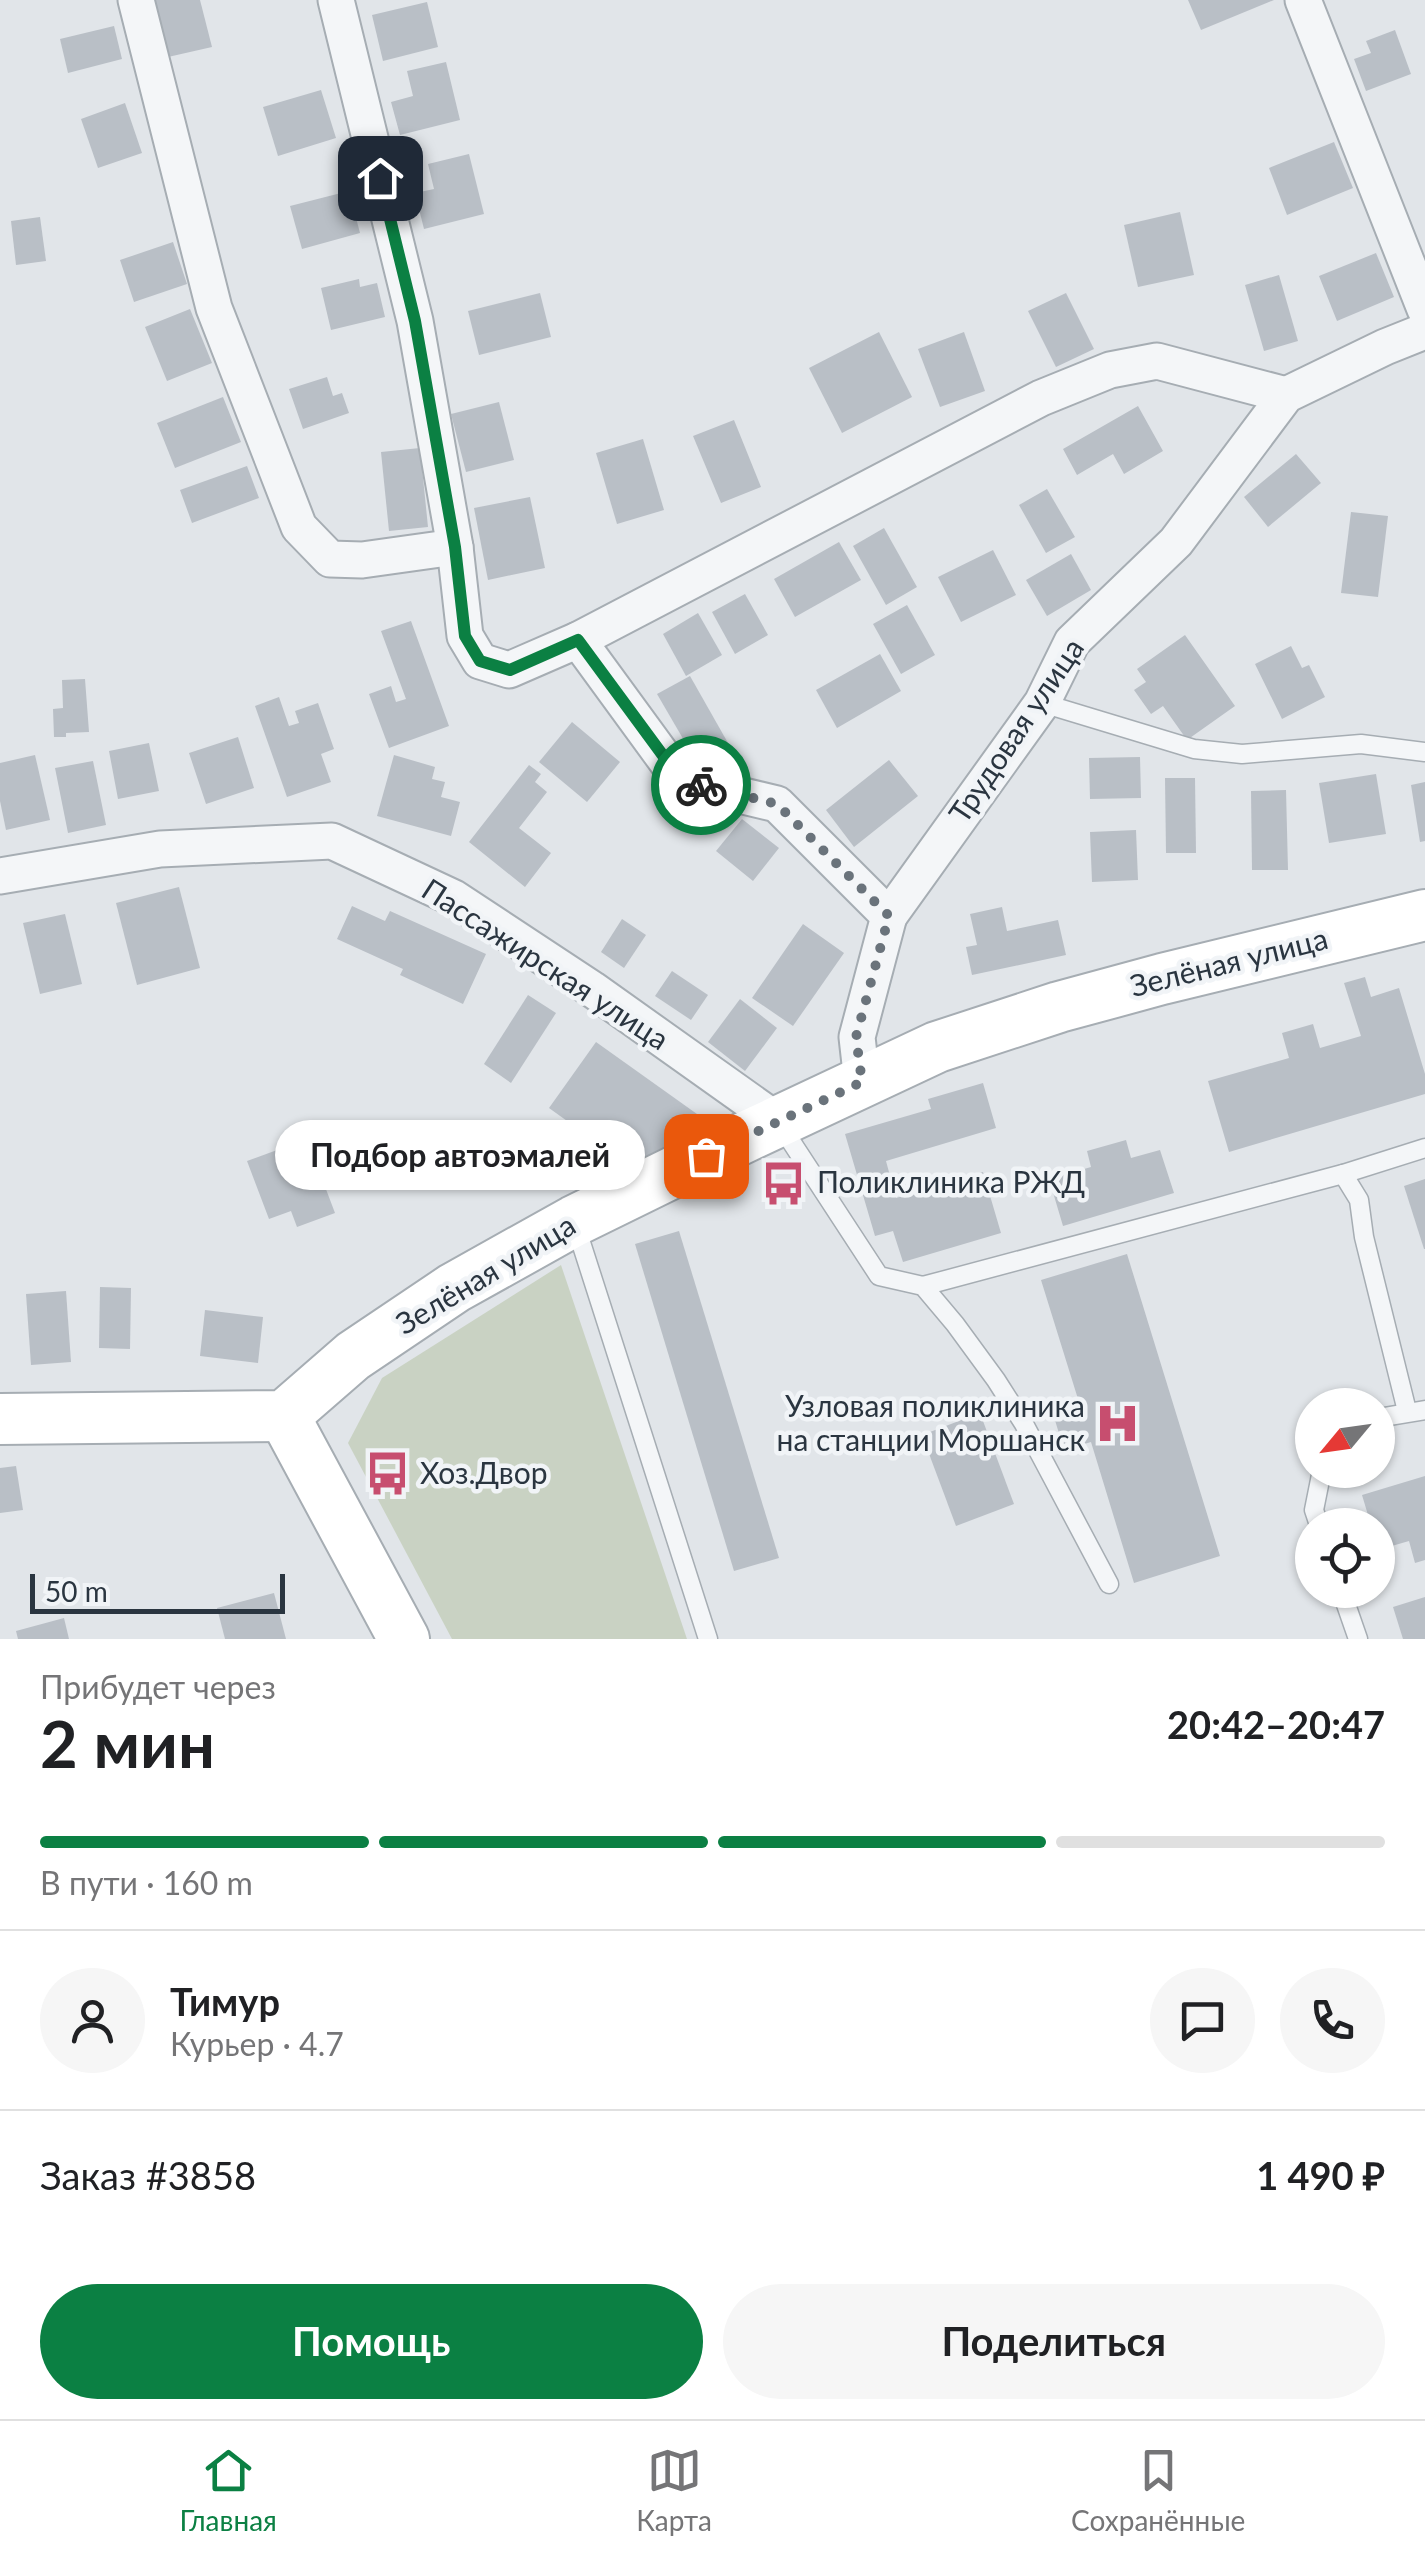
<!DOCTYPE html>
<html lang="ru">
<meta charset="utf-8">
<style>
:root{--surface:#fff;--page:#f6f6f6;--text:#202124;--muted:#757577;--line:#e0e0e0;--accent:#0b8043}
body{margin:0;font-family:Lato,sans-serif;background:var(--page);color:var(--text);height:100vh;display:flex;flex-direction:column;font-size:38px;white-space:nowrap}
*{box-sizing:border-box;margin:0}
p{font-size:32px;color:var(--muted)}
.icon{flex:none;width:55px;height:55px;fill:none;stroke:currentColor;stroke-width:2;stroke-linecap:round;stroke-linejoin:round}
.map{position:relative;height:1639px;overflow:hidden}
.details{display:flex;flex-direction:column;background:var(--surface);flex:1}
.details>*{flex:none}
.needle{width:65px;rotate:241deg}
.controls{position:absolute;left:1295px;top:1388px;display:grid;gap:20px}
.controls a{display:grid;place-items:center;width:100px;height:100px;border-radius:50%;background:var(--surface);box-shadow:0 2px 8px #0004;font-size:50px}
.scale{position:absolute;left:30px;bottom:25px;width:255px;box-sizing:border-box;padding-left:10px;border:5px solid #2a3540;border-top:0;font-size:28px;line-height:35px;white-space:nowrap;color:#2a3540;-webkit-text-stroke:8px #f1f4f7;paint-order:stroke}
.pin{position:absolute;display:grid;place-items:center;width:85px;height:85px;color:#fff;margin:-42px;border-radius:20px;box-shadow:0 5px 15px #0006}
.courier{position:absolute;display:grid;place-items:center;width:100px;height:100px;margin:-50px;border:8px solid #0b8043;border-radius:50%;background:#fff;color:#222;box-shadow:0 2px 12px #0007}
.bubble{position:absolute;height:70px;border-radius:35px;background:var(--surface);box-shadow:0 2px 8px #0004;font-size:32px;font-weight:700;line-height:70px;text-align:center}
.summary em{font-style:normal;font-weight:700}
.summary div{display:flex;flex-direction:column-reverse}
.summary{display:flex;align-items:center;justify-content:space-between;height:170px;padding:0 40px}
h1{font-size:65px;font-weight:700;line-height:75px}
.bar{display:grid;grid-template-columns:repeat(4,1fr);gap:15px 10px;align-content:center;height:120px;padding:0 40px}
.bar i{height:12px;border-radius:8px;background:var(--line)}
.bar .on{background:var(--accent)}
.bar p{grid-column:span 4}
.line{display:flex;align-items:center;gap:25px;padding:0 40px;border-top:2px solid var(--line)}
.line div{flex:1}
.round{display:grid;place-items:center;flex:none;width:105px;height:105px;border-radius:52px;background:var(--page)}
.primary-button{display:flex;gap:20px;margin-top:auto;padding:20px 40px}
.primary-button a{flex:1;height:115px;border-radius:60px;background:var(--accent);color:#fff;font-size:40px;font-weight:700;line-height:115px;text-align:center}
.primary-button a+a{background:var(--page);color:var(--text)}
.tab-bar{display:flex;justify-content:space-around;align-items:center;height:140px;border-top:2px solid var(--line);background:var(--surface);font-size:28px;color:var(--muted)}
.tab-bar a{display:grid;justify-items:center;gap:5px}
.tab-bar .on{color:var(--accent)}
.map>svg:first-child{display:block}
</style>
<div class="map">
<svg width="1425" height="1639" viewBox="0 0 1425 1639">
<rect width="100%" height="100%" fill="#e1e5e9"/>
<polygon fill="#c9d2c3" points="561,1265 687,1639 452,1639 348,1443 382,1378"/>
<g fill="#b9bfc6">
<polygon points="153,0 200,0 212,47 168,57"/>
<polygon points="1188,0 1274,0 1201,30"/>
<polygon points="427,2 438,47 383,61 372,15"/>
<polygon points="114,26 122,59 68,73 60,39"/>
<polygon points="1395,30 1411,74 1366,91 1354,59 1371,53 1366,41"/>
<polygon points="446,62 460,120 400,135 391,102 413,96 407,71"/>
<polygon points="321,90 336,138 278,156 263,107"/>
<polygon points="125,103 142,153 98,168 81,119"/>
<polygon points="1334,142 1353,188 1287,215 1269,168"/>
<polygon points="469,154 484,214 424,229 415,193 434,189 428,164"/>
<polygon points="349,191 360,233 302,249 290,206"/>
<polygon points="1180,212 1194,275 1138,287 1124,225"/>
<polygon points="40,217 46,261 16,265 11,221"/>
<polygon points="173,242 187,284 134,302 120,260"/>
<polygon points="1376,253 1394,297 1337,321 1319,276"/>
<polygon points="1279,275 1298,341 1264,351 1245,285"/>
<polygon points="359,279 360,287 377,283 385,317 331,330 321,288"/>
<polygon points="540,293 551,337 479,355 468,311"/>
<polygon points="1066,293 1094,349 1056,367 1028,311"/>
<polygon points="190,309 212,363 167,381 145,327"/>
<polygon points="879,332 912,397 842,433 809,368"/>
<polygon points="964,332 985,391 940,407 918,349"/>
<polygon points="327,377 333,396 342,393 349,413 303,429 289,389"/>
<polygon points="223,397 241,442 175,468 157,423"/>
<polygon points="499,402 514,460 466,472 451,414"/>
<polygon points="1138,406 1163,451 1124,474 1113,454 1077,475 1063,449"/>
<polygon points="734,420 761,487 721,503 693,436"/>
<polygon points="643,439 664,510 617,524 596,453"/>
<polygon points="420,448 428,527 389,531 381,452"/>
<polygon points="1296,454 1321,483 1268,527 1244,497"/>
<polygon points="247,466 259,498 192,523 180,490"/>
<polygon points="1047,489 1075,537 1046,553 1019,505"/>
<polygon points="530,497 545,568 488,580 474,508"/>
<polygon points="1351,512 1388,516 1378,597 1341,593"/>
<polygon points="884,528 917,587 886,605 853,546"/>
<polygon points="839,542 861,580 795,617 774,579"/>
<polygon points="993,550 1016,595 961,622 938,577"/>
<polygon points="1071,554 1091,590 1047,616 1026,580"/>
<polygon points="745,594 768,635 735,654 712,612"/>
<polygon points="907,605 935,655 901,674 873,624"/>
<polygon points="698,613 722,655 686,676 663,634"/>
<polygon points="411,621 449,726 389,748 369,694 391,686 396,702 406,699 381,631"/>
<polygon points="1185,635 1235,706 1187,740 1163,706 1151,714 1134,690 1146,682 1137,669"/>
<polygon points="1291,646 1302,668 1309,665 1325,697 1282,719 1255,664"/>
<polygon points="880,654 901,691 837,728 816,690"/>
<polygon points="690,676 728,743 696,761 657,694"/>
<polygon points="85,679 89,732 66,733 66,737 54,737 53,709 63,708 62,680"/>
<polygon points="279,697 289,726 299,723 295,711 318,703 334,749 321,754 331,782 287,797 255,706"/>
<polygon points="572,722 620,762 587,802 539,762"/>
<polygon points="238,737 254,788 206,804 189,753"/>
<polygon points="149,743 159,791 118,799 109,751"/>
<polygon points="35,755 50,820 6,830 0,801 0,763"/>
<polygon points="394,755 435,767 432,779 445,782 441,797 460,802 451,836 377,816"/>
<polygon points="1140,757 1141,798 1090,799 1089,758"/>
<polygon points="889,760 918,796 854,847 826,810"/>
<polygon points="93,761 106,825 68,833 55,768"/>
<polygon points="529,765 541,774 535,782 547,792 519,828 551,853 525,887 469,842"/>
<polygon points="1376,774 1386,834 1329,843 1319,783"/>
<polygon points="1165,778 1195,778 1196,853 1166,853"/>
<polygon points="1425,782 1425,841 1420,842 1411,785"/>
<polygon points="1286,790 1288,870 1252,870 1251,791"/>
<polygon points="742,819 779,848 753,881 716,851"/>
<polygon points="1136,830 1138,880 1092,882 1090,832"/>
<polygon points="179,887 200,968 137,985 116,903"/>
<polygon points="352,906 385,921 390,911 486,954 463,1004 400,975 403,969 337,939"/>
<polygon points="1002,907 1007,931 1058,920 1066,955 972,975 966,947 977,945 970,914"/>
<polygon points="65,914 82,984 40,994 23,923"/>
<polygon points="622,919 646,935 624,968 601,952"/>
<polygon points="803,924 844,953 793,1026 752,998"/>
<polygon points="672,971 708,995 691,1020 655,996"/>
<polygon points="1365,977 1371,997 1399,988 1425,1074 1425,1094 1229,1152 1208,1081 1289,1058 1282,1033 1313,1024 1320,1048 1361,1036 1344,983"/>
<polygon points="528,995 556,1013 511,1083 484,1064"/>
<polygon points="740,999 777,1028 745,1071 708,1042"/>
<polygon points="596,1042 711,1124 634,1169 549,1108"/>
<polygon points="983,1083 996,1128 886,1161 896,1198 983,1172 1001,1233 903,1262 893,1231 875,1236 845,1134 931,1109 928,1099"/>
<polygon points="307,1139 335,1213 297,1227 291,1211 269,1219 247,1161"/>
<polygon points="1126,1140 1131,1158 1160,1150 1174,1193 1063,1226 1049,1179 1091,1167 1087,1151"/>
<polygon points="1425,1179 1425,1249 1424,1249 1404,1186"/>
<polygon points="679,1231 779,1558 734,1571 635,1244"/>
<polygon points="1127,1254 1220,1556 1134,1583 1091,1442 1064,1450 1051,1407 1078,1399 1041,1280"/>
<polygon points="100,1287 131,1288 130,1349 99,1348"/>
<polygon points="66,1291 71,1362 31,1365 26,1294"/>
<polygon points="205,1310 263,1317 258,1363 200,1356"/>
<polygon points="980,1413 1014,1504 956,1526 922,1435"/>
<polygon points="16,1466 23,1510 0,1513 0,1468"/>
<polygon points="1425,1476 1425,1560 1415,1563 1409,1541 1378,1550 1378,1525 1371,1525 1362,1495"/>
<polygon points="274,1593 286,1639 225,1639 217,1608"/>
<polygon points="1425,1597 1425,1639 1403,1639 1393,1607"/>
<polygon points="64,1618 69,1639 18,1639 16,1631"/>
</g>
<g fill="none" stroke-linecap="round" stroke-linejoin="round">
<defs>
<g id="lane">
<polyline points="1042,703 1194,749 1242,754 1361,744 1425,752"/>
<polyline points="779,1123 879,1276 923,1286 955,1324 996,1380 1024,1424 1109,1584"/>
<polyline points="1343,1174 1425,1148"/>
<polyline points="576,1227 708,1639"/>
<polyline points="923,1286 1343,1174 1359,1200 1364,1237 1407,1411"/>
<polyline points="1378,1418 1425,1410"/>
<polyline points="1319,1525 1314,1510 1322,1470"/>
<polyline points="1341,1590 1358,1639"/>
</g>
<g id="street">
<polyline points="136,0 214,308 299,527 330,559 362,560 455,547"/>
<polyline points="336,0 415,321 455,547 465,636 480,661 509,670 578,640 681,781 777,804 889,916 857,1037 862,1082"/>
<polyline points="1303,0 1425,309"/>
<polyline points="578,640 1041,398 1110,370 1157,361 1286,395"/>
<polyline points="0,876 160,849 332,841 454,898 592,989 779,1122"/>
<polyline points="889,916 1042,703 1072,642 1176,542 1286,395 1385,347 1425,331"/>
</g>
<g id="secondary">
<polyline points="284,1416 404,1639"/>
<polyline points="0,1419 284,1416 353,1356 454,1288 574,1221 739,1140 937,1047 1059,1007 1162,979 1425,915"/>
</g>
</defs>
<use href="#lane" stroke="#a6adb3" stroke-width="21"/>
<use href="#street" stroke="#a6adb3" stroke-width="39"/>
<use href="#secondary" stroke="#a6adb3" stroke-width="54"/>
<use href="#lane" stroke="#f4f6f8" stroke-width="18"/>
<use href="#street" stroke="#f4f6f8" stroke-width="35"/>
<use href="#secondary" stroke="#fff" stroke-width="50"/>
</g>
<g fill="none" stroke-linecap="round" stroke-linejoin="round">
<polyline stroke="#6a737b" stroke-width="10" stroke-dasharray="0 18" points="701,785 777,804 889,916 856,1037 862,1082 706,1156"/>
<polyline stroke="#0b8043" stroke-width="12" points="380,178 415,321 455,547 465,636 480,661 510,670 578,640 681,780 701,785"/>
</g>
<defs>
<symbol id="bus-bare" viewBox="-9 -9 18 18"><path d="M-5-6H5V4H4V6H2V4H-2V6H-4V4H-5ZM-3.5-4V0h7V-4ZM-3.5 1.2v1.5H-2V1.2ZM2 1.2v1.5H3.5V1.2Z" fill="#c74e6f" stroke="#f1f4f7" stroke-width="2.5" paint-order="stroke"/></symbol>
<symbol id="hospital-bare" viewBox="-9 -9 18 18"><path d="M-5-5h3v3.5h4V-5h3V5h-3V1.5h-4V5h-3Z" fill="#c74e6f" stroke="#f1f4f7" stroke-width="2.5" paint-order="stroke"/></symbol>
</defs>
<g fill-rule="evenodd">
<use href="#bus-bare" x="752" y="1152" width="63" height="63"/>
<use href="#hospital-bare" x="1086" y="1392" width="63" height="63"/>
<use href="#bus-bare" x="356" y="1442" width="63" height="63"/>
</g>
<g text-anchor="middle" stroke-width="9" stroke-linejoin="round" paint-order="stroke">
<g font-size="30" fill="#2a3540" stroke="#f1f4f7">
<text transform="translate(1017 731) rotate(-56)" y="10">Трудовая улица</text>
<text transform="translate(1229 963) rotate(-14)" y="10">Зелёная улица</text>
<text transform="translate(545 965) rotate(33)" y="10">Пассажирская улица</text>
<text transform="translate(486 1275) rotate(-31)" y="10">Зелёная улица</text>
</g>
<g font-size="30" fill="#2a3540" stroke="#f1f4f7" text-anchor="start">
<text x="817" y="1193">Поликлиника РЖД</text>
<text x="1085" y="1417" text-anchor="end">Узловая поликлиника<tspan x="1085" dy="34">на станции Моршанск</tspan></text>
<text x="420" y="1484">Хоз.Двор</text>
</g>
</g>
</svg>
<div class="controls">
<a><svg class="needle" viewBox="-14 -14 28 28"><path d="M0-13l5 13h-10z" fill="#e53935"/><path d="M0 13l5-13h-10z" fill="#757577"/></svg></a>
<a><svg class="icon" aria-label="locate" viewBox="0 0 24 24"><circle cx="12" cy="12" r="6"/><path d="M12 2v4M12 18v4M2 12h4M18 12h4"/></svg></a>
</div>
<div class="scale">50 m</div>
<div class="pin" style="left:706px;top:1156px;background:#ea580c"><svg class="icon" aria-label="bag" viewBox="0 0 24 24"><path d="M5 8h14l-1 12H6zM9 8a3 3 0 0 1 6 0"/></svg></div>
<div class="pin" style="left:380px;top:178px;background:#1f2937"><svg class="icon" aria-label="home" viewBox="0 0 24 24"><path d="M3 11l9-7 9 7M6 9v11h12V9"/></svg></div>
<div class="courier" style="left:701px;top:785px"><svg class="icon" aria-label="bike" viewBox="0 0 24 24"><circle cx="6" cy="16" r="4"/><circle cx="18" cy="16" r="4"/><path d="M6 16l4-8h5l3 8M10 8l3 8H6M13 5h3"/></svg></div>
<div class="bubble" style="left:275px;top:1120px;width:370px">Подбор автоэмалей</div>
</div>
<section class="details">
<div class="summary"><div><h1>2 мин</h1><p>Прибудет через</p></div><em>20:42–20:47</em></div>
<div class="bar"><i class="on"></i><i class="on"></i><i class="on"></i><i></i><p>В пути · 160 m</p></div>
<div class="line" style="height:180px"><a class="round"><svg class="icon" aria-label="person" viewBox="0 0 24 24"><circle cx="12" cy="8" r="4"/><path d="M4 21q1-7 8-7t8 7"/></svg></a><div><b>Тимур</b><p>Курьер · 4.7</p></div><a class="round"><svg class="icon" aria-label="chat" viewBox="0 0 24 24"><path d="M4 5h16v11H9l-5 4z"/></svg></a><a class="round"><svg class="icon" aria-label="phone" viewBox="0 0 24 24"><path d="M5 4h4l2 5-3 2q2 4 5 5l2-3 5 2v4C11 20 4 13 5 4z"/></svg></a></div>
<div class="line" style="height:130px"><div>Заказ #3858</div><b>1 490 ₽</b></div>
<div class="primary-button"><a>Помощь</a><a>Поделиться</a></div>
</section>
<nav class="tab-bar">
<a class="on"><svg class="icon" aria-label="home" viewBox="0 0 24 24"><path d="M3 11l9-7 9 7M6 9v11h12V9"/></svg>Главная</a>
<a><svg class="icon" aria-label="map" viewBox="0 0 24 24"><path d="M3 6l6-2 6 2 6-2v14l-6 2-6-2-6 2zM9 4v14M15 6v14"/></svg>Карта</a>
<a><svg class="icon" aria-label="saved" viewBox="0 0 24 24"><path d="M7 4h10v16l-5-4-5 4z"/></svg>Сохранённые</a>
</nav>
